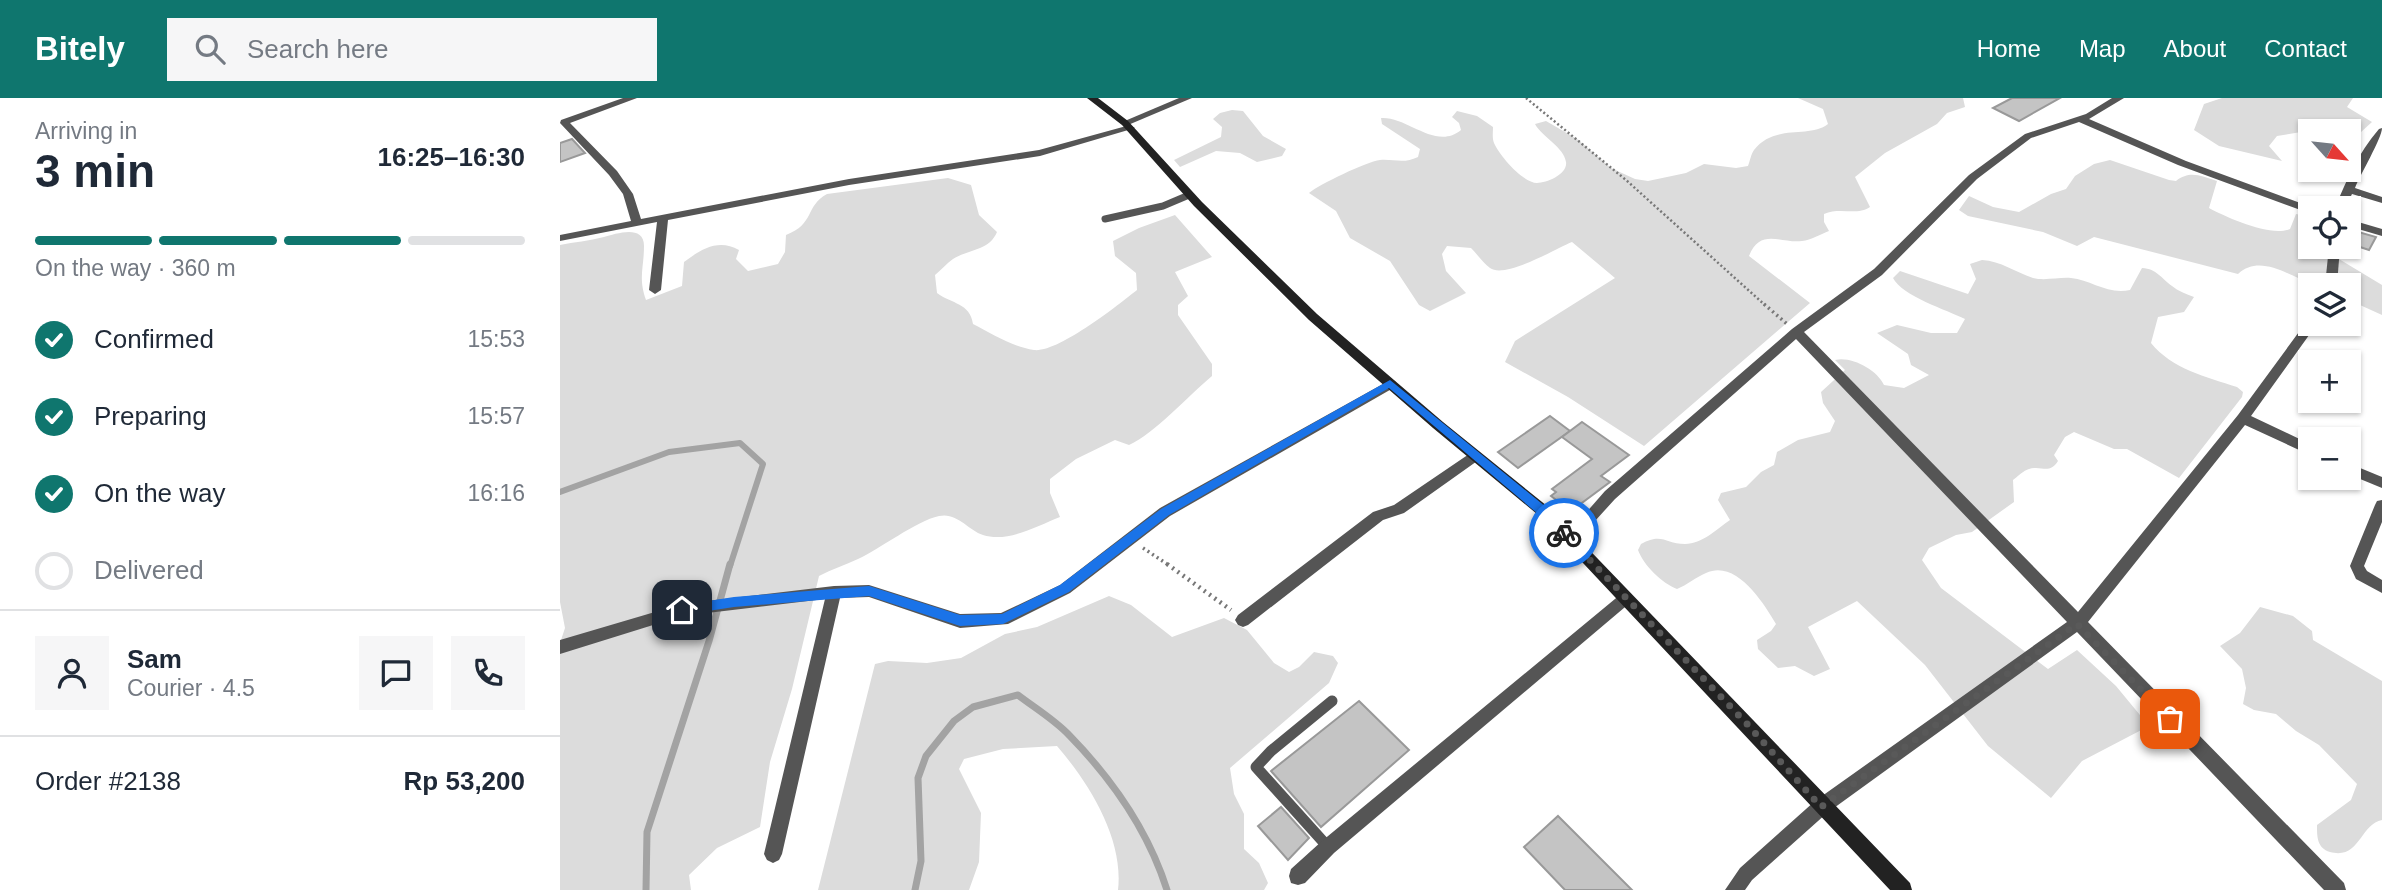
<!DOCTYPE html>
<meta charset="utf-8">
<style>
:root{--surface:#fff;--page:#f6f6f7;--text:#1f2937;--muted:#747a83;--line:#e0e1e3;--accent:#0f766e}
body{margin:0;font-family:Helvetica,sans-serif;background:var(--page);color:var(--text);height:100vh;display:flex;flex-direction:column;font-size:26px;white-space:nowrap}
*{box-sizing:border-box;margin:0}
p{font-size:23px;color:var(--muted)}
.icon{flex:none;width:38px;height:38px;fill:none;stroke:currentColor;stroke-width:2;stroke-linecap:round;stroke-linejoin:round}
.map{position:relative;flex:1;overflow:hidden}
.drawer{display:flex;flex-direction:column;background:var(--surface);width:560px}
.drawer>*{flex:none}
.needle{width:46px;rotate:117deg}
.fabs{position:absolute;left:1738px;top:21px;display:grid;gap:14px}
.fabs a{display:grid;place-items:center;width:63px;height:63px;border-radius:0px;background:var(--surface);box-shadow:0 2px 5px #0004;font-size:35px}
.pin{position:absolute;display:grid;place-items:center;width:60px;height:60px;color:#fff;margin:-30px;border-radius:14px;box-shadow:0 4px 10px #0006}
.courier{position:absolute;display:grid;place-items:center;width:70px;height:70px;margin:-35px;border:5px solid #1a73e8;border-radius:50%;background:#fff;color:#222;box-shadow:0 2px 9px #0007}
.head em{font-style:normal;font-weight:700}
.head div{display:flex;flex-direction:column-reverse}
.head{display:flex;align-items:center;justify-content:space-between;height:119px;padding:0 35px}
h1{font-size:46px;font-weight:700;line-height:52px}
.bar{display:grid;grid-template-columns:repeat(4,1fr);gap:10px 7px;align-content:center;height:84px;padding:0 35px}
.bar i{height:9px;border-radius:5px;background:var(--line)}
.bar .on{background:var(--accent)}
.bar p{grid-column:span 4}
.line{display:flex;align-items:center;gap:18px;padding:0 35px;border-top:2px solid var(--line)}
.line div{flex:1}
.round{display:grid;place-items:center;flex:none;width:74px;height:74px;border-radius:0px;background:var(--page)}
ol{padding:0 35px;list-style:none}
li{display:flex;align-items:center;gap:21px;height:77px}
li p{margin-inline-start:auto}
li .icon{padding:7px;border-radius:50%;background:var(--accent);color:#fff;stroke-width:4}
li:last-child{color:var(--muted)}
li i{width:38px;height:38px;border:4px solid var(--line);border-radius:50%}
header{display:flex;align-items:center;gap:42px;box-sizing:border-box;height:98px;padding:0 35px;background:var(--accent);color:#fff}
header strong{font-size:33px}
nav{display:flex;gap:38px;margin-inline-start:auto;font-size:24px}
.search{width:490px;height:63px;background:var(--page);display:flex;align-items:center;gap:18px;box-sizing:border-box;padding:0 24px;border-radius:0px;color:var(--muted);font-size:26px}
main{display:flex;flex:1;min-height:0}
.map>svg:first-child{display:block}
</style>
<header>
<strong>Bitely</strong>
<div class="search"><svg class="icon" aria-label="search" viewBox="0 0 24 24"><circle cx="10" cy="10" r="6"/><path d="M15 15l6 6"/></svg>Search here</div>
<nav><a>Home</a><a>Map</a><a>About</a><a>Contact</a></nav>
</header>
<main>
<section class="drawer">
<div class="head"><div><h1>3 min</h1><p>Arriving in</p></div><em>16:25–16:30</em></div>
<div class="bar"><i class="on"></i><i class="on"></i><i class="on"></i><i></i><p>On the way · 360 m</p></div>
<ol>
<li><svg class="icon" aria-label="check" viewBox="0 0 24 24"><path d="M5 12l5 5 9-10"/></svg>Confirmed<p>15:53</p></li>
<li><svg class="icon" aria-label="check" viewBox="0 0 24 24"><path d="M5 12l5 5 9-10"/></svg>Preparing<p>15:57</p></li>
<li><svg class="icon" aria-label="check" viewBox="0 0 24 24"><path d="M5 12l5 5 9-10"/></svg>On the way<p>16:16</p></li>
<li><i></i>Delivered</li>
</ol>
<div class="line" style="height:126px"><a class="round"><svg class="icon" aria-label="person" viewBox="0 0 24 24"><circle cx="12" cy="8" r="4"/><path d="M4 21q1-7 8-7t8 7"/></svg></a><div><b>Sam</b><p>Courier · 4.5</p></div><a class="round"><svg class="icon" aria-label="chat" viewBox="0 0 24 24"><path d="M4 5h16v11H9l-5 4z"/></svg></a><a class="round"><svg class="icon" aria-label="phone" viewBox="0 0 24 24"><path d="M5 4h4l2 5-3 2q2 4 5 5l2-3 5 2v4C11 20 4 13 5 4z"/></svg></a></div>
<div class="line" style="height:91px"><div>Order #2138</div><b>Rp 53,200</b></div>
</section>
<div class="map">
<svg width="1822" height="792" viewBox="0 0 1822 792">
<rect width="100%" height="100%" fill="#fff"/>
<g fill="#dcdcdc">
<path d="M1238 0H1403L1405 9 1387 15 1377 26 1325 55 1295 79 1310 109C1297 118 1280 109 1264 116V124L1269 133C1261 136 1251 142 1242 143 1222 146 1200 129 1189 158L1250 205 1084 348 1008 299 945 264 955 243 1055 180 1012 144C995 151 945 181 930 170 923 165 917 156 911 150L887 148 882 156 886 173 906 195 870 213 859 207 830 163 790 140 776 113 749 95C760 86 806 64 820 62 835 61 844 66 858 59L860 51 822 26 821 20C847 18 876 53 901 32L899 25 892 19 897 13 917 18 933 29C933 34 932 40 934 45 939 57 963 85 977 85 987 85 1008 76 1006 64 1004 49 982 39 975 26L986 23 1017 41 1051 70 1075 81 1088 83 1126 75 1144 66 1176 70 1188 68C1190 63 1191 56 1194 52 1215 25 1249 41 1268 26L1263 11Z"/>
<polygon points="1662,0 1793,0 1787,9 1812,24 1789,45 1788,33 1747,33 1717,38 1709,48 1722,63 1659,48 1634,32 1644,6"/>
<polygon points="672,12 683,13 703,38 726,51 722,58 697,64 680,55 656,53 620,69 614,62 661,39 662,29 653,21 660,15"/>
<path d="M1550 62 1609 82 1616 83C1630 72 1641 78 1657 83L1649 110C1668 120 1710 139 1730 131L1736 116 1750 119V149H1759L1822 187V217L1789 202 1788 187C1778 187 1765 189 1755 187 1730 179 1701 155 1678 176L1534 139 1517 148 1483 134 1408 118 1399 112 1409 98 1433 109 1459 114 1491 96 1506 91 1515 78 1534 66Z"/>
<path d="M388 80 411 87 419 117 437 134C429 153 409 151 393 161 387 165 381 172 375 177L377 195C392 206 410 205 413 226 432 236 453 249 474 252 498 255 558 207 577 192L576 175 555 158 553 143 579 130 615 117 652 159 615 174 628 198 618 207V217L652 266V278C628 298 595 335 569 347L555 342 516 361 490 381V395L500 419C477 428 448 445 423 437 408 432 397 414 379 418 356 423 320 451 298 461 285 467 272 471 259 478L232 591 210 664 200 729 157 750 129 777 131 792H0V545L5 530 0 504V147C14 144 29 143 44 139 56 136 84 126 84 148 84 170 78 180 86 202L122 188 124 164C140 152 158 140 179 152L176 161 188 173 218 166 225 154 226 137C255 126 245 108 267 96Z"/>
<path d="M1422 162C1441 163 1455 174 1473 180 1485 183 1499 179 1511 180 1531 182 1548 197 1570 192L1582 170C1597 171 1601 180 1612 188 1618 193 1626 196 1634 199L1624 214 1598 219 1591 245C1612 271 1646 279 1677 289L1683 294 1682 299 1619 380 1567 351H1554L1514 334 1505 339 1494 357 1498 363C1489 377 1482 367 1469 371 1464 372 1457 379 1453 382L1454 404 1412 434 1396 437 1369 450 1362 462 1381 490 1488 571 1517 552 1556 588 1589 628 1522 663 1491 700 1428 648 1365 567 1297 503 1248 529 1270 571 1254 578 1235 568 1218 570 1198 551 1197 542 1211 533 1216 526C1203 504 1176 461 1146 475 1136 479 1127 487 1117 491 1102 485 1084 468 1078 452L1081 446C1102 434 1106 446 1125 446 1142 446 1157 431 1170 422L1158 402 1161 395 1186 389 1201 374 1214 367 1217 354 1238 342 1270 334 1275 323 1263 305 1261 294 1285 272 1275 262C1292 258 1317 272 1324 287L1344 290 1369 277 1351 267 1348 256 1317 235 1337 227 1371 235H1397L1405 221C1387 212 1342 198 1333 180L1340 173 1408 196 1416 181 1410 166Z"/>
<path d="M549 498 571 507 612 539 664 520 687 532 714 565 729 574 739 569 754 554 773 558 778 565 769 585 670 670 674 696 684 716V751L699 765 708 785 704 792H558C564 741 529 685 497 648L443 651 404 661 399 671 421 715 419 764 409 792H258L315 566 328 563 367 565 401 560 445 536 477 529Z"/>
<path d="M1700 509 1733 518 1752 533 1753 542 1822 583V722C1800 726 1800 762 1770 754 1757 750 1757 739 1757 727L1791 702 1797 686 1759 647 1736 633 1716 616 1694 612 1683 606 1686 590 1682 571 1660 548 1680 535Z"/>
</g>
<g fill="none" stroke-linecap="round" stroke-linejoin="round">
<polyline stroke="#a3a3a3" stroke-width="6" points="0,394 109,354 180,345 203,366 170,468"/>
<g stroke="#a3a3a3" stroke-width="7">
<polyline points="86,792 87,734 149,543 170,466"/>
<path d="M355 792 361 763 358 680 366 658 394 623 413 609 458 597C475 610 495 622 509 637 553 682 588 732 607 792"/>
</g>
</g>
<g fill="#c4c4c4" stroke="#999" stroke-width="2">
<polygon points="1452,0 1500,0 1459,23 1433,10"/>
<polygon points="12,41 25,55 0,64 0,45"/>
<polygon points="1788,131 1816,139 1809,152 1788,145"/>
<polygon points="990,318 1010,333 958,370 938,354"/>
<polygon points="1022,324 1069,357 1041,378 1050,384 1011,413 991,398 996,394 992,391 1032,361 1002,339"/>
<polygon points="799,603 849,652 761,729 711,673"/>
<polygon points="721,709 749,740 728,762 698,728"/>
<polygon points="998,718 1072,792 1005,792 964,749"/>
</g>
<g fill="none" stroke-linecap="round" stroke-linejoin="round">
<polyline stroke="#777" stroke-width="2.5" stroke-dasharray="2 2.5" stroke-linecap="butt" points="966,0 1066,82 1206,208"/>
<g stroke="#777" stroke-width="3.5" stroke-dasharray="2 3.5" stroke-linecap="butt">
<polyline points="1204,206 1227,226"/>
<polyline points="583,450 610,468"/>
</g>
<polyline stroke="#777" stroke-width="4.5" stroke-dasharray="2 4.5" stroke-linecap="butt" points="607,466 671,512"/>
<polyline stroke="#555" stroke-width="7" points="545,121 603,108 629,97"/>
<polyline stroke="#555" stroke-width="11" points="768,749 696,669 711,653 772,603"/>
<g fill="#555" fill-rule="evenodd">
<polygon points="63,0 77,0 10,25 57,73 73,96 81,121 289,81 479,52 570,27 575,30 480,58 289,87 108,122 101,192 95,196 89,192 97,124 0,143 0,137 71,123 63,96 49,77 0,25 1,22"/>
<polygon points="619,0 632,0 568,27 560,25"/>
<polygon points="1552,0 1564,0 1529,21 1626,63 1754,110 1750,110 1750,115 1746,114 1618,67 1519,24 1471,40 1417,81 1322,177 1244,234 1518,514 1678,317 1747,223 1757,226 1691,318 1750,346 1750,357 1685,327 1528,524 1784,785 1786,792 1764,792 1517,534 1267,715 1192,782 1185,792 1165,792 1180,770 1255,703 1507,524 1236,241 1055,401 1015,445 1005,445 1003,441 1045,393 1232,231 1314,171 1409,77 1465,36 1526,16"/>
<path d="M1822 30C1822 40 1800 77 1795 90L1822 99V105L1792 96 1785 110H1775C1786 83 1798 55 1819 31Z"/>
<polygon points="1788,121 1822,131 1822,138 1788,128"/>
<polygon points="1769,149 1780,149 1777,187 1765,187"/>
<polygon points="830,282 835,283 836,286 835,289 610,418 510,495 448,526 400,530 309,499 280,500 222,756 219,762 213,765 207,762 204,756 265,501 122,518 0,556 0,542 122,506 274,488 309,487 400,516 441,515 500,487 600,410"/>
<polygon points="915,352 922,357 920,361 844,415 823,422 688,527 683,529 678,527 675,522 678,517 813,414 834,407"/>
<polygon points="1788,365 1822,379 1822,390 1788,376"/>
<polygon points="1822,402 1822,424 1804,468 1807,473 1822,482 1822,495 1796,481 1790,468 1815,407 1817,403"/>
<polygon points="1066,494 1071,496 1074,500 1071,504 774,755 745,785 738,787 731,785 729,778 731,771 762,743 1061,496"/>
</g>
<polygon fill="#222" fill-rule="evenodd" points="527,0 538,0 568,23 642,104 757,216 883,324 987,408 1350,785 1352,792 1330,792 977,416 873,330 749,222 634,108 562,27"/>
</g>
<polygon fill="#1a73e8" points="830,282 986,409 1008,431 1008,438 1000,438 978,416 829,290 609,417 509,494 443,526 400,528 309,498 174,509 122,517 116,512 122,507 174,499 309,488 400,517 442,516 500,487 601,411"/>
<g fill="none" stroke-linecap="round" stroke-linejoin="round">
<polyline stroke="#595959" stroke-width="7" stroke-dasharray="0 12.6" points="1004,435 1188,627 1261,709 1517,526 1610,621"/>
</g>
</svg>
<div class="fabs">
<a><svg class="needle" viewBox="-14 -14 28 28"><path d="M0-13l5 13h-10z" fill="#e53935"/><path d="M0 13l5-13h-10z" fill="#747a83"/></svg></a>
<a><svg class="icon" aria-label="locate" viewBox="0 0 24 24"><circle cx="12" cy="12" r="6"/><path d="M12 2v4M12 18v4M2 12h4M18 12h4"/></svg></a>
<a><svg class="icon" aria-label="layers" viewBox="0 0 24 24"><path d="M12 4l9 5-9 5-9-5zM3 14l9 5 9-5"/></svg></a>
<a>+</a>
<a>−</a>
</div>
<div class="pin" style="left:1610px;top:621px;background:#ea580c"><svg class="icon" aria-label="bag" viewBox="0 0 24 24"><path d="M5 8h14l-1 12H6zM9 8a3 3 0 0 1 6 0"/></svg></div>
<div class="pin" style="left:122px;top:512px;background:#1f2937"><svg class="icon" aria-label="home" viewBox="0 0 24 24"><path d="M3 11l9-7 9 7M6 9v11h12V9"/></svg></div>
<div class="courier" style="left:1004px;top:435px"><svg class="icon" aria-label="bike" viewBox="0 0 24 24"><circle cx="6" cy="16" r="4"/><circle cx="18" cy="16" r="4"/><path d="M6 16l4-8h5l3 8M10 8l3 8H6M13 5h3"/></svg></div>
</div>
</main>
